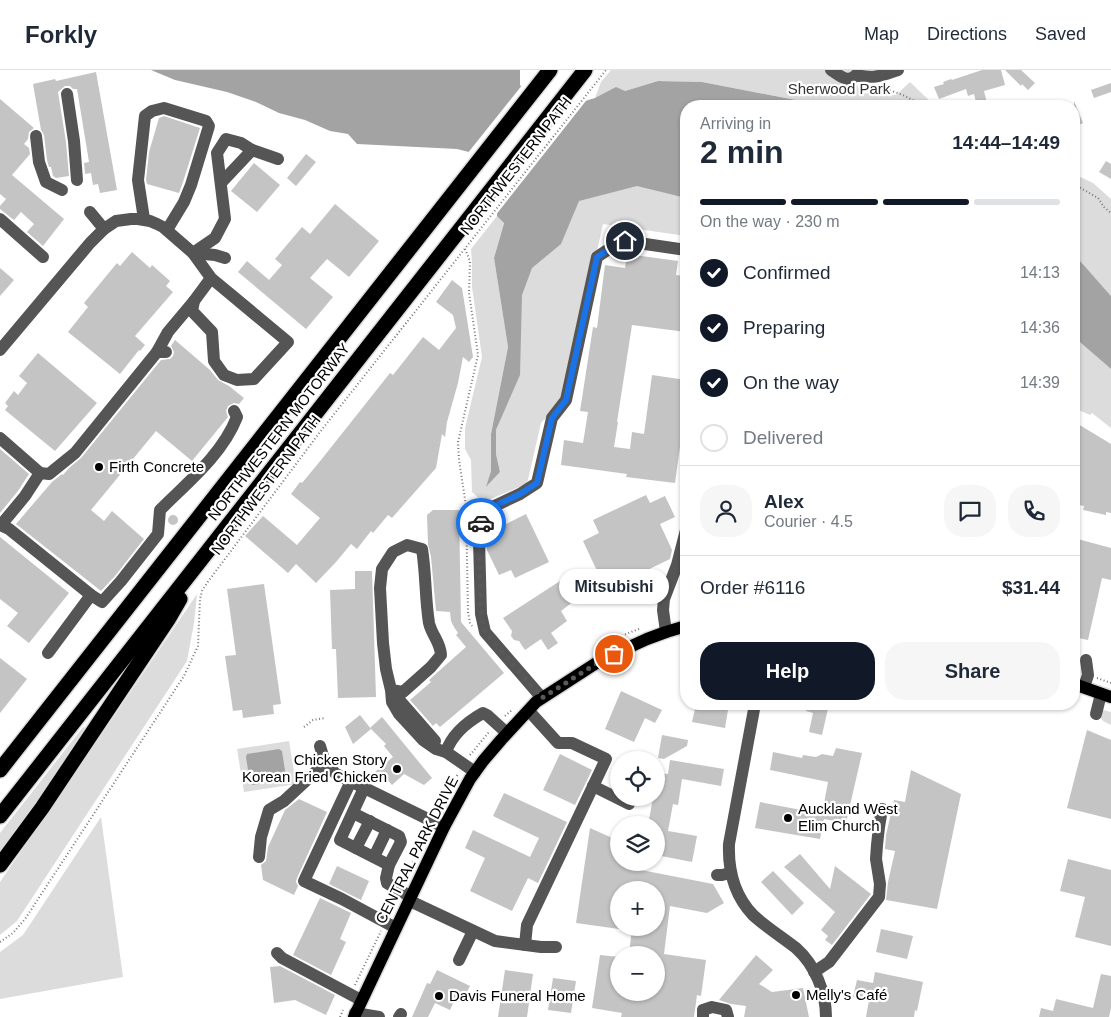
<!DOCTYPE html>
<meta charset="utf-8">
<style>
:root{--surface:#fff;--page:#f6f6f7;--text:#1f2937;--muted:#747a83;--line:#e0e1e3;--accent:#111827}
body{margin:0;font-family:Arial,sans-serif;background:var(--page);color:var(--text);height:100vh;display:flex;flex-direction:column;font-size:19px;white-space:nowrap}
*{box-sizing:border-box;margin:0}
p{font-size:16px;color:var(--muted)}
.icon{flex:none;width:28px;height:28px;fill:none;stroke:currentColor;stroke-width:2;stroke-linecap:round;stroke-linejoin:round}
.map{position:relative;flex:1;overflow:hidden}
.side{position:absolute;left:680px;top:30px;width:400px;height:610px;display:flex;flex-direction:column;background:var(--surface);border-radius:20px;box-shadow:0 1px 4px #0004}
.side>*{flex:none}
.fabs{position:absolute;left:610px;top:681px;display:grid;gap:10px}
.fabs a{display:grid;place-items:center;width:55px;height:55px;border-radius:50%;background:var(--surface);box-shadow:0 1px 4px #0004;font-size:25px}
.pin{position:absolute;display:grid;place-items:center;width:42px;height:42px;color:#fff;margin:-21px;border:2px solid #fff;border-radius:50%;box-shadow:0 1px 5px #0007}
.courier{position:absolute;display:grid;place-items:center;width:50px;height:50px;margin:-25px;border:4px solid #1a73e8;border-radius:50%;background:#fff;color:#222;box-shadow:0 1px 6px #0007}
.bubble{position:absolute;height:35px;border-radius:18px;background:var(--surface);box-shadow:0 1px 4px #0004;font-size:16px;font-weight:800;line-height:35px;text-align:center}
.headline em{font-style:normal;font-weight:800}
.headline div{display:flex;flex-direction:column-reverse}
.headline{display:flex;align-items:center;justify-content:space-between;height:85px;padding:0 20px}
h1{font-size:32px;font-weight:800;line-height:38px}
.bar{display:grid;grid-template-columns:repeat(4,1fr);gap:8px 5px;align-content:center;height:60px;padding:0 20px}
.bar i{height:6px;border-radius:4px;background:var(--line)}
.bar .active{background:var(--accent)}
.bar p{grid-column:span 4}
.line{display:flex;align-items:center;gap:12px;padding:0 20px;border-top:1px solid var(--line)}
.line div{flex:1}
.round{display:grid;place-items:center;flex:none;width:52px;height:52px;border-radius:20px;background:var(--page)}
ol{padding:0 20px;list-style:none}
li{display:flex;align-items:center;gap:15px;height:55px}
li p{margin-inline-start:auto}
li .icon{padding:5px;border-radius:50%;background:var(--accent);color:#fff;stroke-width:4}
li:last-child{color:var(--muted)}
li i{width:28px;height:28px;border:2px solid var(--line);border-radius:50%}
.action{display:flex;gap:10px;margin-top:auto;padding:10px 20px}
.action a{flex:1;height:58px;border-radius:20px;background:var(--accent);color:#fff;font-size:20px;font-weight:800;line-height:58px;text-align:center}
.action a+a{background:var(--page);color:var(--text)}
header{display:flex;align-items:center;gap:30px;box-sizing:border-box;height:70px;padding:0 25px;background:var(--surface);border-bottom:1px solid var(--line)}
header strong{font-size:24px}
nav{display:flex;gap:28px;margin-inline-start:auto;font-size:18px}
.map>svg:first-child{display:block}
</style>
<header>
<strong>Forkly</strong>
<nav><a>Map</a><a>Directions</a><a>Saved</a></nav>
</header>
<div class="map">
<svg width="1111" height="947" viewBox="0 0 1111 947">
<rect width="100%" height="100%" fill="#fff"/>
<g fill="#dcdcdc">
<path d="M611 0H856C854 11 856 15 863 23L896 25 910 12 935 36H827L702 12 658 11 625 21 595 28 601 12Z"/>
<polygon points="686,64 686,166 603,154 565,327 541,353 527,414 483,432 472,422 471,390 465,379 465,358 482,287 472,217 472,192 471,179 497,146 504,152 494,188 508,277 491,364 491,401 487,416 500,402 496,384 496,360 520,304 520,161"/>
<polygon points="1074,104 1093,113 1111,129 1111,226 1074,184"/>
<polygon points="1074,267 1111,299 1111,358 1092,343 1090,345 1074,338"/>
<polygon points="197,524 194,553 187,591 17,851 0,865 0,812 98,670"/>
<polygon points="1103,640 1111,642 1111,655 1103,651 1100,647"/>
<polygon points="83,657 89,660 0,785 0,763"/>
<polygon points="289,671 296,714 244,722 237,679"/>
<polygon points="101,747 123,907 0,929 0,882 23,865"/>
</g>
<g fill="#a3a3a3">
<polygon points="151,0 520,0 520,15 534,32 565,37 595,28 616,17 625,21 658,11 702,12 827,36 686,36 686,128 637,116 579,131 561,174 532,198 522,225 520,305 496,360 496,384 500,402 486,417 491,401 491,364 508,277 494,188 504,153 497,146 496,89 457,79 357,74 348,64 330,61 305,50 279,43 256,32 227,22 175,10"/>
<polygon points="1074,184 1111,226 1111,299 1074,267"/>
<polygon points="279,679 282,681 286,707 284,710 252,715 250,713 246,687 247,684"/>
</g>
<polygon fill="#fff" points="523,14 536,30 565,34 589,27 495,146 494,91 467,84"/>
<g fill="#c4c4c4">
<polygon points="982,0 1001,0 1005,15 984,21 987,33 977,36 974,24 968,26 966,19 939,29 934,17 944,14 943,12 951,9 952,10"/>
<polygon points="1005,0 1021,0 1035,13 1028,20 1022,14 1021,16"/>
<polygon points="96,2 117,120 100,123 98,114 93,115 91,103 85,104 84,93 89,92 77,19 73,19 70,16 65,16 58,22 66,72 69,106 56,108 53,106 51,97 49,97 47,90 44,65 41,60 33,14 55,9 56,11"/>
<polygon points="1111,13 1111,22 1094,28 1091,20"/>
<polygon points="0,29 34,58 29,62 28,69 24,74 29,78 30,84 12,105 64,149 43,176 27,162 34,154 21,142 14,150 0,139 0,136 6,129 0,124"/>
<polygon points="1074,31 1083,53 1074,57"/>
<polygon points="164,46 200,58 183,112 179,123 147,114 146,110 149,82 159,48"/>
<polygon points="306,84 316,92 296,116 287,108"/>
<polygon points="1106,91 1111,94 1111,109 1099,102"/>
<polygon points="254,93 280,115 257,142 231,121"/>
<polygon points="335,134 379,171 349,207 327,189 310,208 333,227 306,259 238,202 247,191 269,210 282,195 275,189 302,157 310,164"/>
<polygon points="132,182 150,198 152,195 170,211 166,216 173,222 135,266 145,275 140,281 139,280 120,304 68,262 88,237 84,233 117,193 120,196"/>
<polygon points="627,184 678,191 676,205 686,206 686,262 632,255 617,352 618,352 614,377 630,379 632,362 644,364 652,305 686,310 686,333 675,413 626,407 627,404 561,395 564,370 583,373 588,342 580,341 593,257 597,258 605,195 625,198"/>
<polygon points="0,198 14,210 0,226"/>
<polygon points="452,210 462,218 473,287 469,292 463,287 458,313 447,352 445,367 442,364 436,398 392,448 388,445 373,463 371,461 357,479 351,474 336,492 316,513 296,494 288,503 245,466 263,446 297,475 320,448 291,424 300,412 302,413 321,390 390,303 393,305 423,267 439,280 456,258 453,245 436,232"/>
<polygon points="175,270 210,300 218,310 229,316 244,328 239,334 234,333 228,336 226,341 228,347 192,391 156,361 91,440 104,451 112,441 144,469 115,506 101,521 16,454 52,412 62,404 63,405 69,398 81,388 161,290 170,289 173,286 174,282 171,276"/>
<polygon points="38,283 97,333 55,381 5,340 8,336 5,333 14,321 18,325 27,313 19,306"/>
<polygon points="1078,354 1111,374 1111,443 1106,442 1106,445 1083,440 1084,436 1074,434 1074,361"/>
<polygon points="0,379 29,404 18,421 0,443"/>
<polygon points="646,425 650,433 665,426 675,447 660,454 672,480 670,489 606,520 583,471 599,463 593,450"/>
<polygon points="433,440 459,440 461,552 504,603 440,657 436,653 433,656 410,630 431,612 429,610 439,601 466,577 456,565 458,563 454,557 451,551 450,542 436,541 431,487 428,474 427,445"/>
<polygon points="526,444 549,492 515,508 511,500 499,505 487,480 487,476 497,471 492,461"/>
<circle cx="173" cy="450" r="5"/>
<polygon points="0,467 69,523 29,573 7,556 18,543 0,529"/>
<polygon points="1074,468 1111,478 1111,510 1102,508 1088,570 1074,567"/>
<polygon points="355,501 372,501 376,627 338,628 336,579 332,579 330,520 355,519"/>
<polygon points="560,511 574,531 561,541 567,551 551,563 558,573 548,580 541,569 525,580 519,571 514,570 511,566 512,561 503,548"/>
<polygon points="264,514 281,634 273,635 274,644 243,648 242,640 233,641 225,586 236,585 227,519"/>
<polygon points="0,588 27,609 0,643"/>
<polygon points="621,621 662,640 655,653 645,648 634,672 605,659"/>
<polygon points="696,634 729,634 725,658 692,652"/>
<polygon points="807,634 829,634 822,665 809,662 813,643 806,641"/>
<polygon points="360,645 371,659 353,674 345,657"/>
<polygon points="382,647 432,708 424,715 404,704 392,715 384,706 375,702 393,687 384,676 386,674 370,658"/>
<polygon points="1087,660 1111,670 1111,749 1067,738"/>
<polygon points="662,665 688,670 687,676 664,689 658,688"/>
<polygon points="836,678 862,683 846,753 824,749 820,769 755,758 760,732 822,744 828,712 770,700 773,682 802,688 803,685 816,687 822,684 833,686"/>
<polygon points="560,684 592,700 575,735 543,720"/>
<polygon points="670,690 724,699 721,716 682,709 678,735 673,734 668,761 697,766 692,792 656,785 656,755 648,755 653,728 656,728 656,703 668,704"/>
<polygon points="911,700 961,724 937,839 886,830 888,812 895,781 885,779 886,765 894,730 905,732"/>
<polygon points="504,723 567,752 538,813 528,808 512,841 470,821 485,788 465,778 473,760 530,787 539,768 493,746"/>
<polygon points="299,729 327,742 297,808 296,812 298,816 294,825 263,810 261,795 266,791 268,777 285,740"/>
<polygon points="590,758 619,771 619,792 642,792 641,800 713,814 724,833 707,843 670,836 664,884 706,890 701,926 697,925 694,947 621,947 622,943 592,938 600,885 619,887 619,922 656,922 656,885 629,885 632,858 656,858 656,820 619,820 619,859 576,853"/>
<polygon points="800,784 830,819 835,796 871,824 832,875 825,870 828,866 821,860 835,842 784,797"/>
<polygon points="1068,789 1111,800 1111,876 1075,867 1085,827 1060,821"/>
<polygon points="337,796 369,811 361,830 329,814"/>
<polygon points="773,801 804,833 792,845 761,812"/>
<polygon points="320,828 351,843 340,869 346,872 331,905 293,885"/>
<polygon points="881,859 913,866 907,889 876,882"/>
<polygon points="756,885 773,900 759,914 772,922 803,918 809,947 744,947 746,936 731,934 719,930"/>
<polygon points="280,896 335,925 326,945 295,930 274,933 270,897"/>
<polygon points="437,900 470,916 464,928 457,925 450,940 435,933 428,947 412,947 427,913 430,914"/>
<polygon points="505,900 533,904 527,947 498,947"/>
<polygon points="875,902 923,912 917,941 915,940 914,947 866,947 869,930 853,927 857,910 873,913"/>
<polygon points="1101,904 1111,906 1111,938 1109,947 1039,947 1041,938 1053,941 1056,929 1093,938"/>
<polygon points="553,908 576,911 571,943 548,940"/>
</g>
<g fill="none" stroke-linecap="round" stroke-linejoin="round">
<defs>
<g id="major">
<polyline points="1074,614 1111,627"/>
<polyline points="354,947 444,757 470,709 483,691 501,670 536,632 601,590 647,569 666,562 686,556"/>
</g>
<g id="highway">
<polyline points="0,700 550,0"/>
<polyline points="0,746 585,0"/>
<polyline points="0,795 42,738 169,548 180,529"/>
</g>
</defs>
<use href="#major" stroke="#dbdbdb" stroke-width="15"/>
<use href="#highway" stroke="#dbdbdb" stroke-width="18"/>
<g stroke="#777" stroke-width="2" stroke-dasharray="1 2.5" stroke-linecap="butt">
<path d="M863 18C868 21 873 22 879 22 885 21 880 20 887 20 899 22 913 30 923 36"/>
<polyline points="1074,114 1098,128 1104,137 1111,143"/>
<polyline points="465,179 470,191 469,223 478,285 458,372 459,390 466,436 468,542 470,553 472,556"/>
<polyline points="600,577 621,566 639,559"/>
<polyline points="1097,608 1111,613"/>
<polyline points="505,646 513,639"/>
<polyline points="304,657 313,650 325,648"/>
<polyline points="470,685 489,662"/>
<polyline points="433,740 440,734 458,704"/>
<polyline points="404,811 424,769 423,762 425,758"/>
<polyline points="389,843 395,831"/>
<polyline points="0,872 13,863 25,849 184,606 198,576 200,529 202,521 207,513 320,362 606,0"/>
<polyline points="355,915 381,861"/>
<polyline points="340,947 343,940"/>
</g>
<g stroke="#555" stroke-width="12">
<path d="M831 0C839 5 848 14 856 5 875 9 880 6 898 0"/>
<polyline points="67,24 74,71 77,110"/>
<polyline points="36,66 39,92 46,112 62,120"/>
<polyline points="252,80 278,89"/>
<polyline points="90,142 104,159"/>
<polyline points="0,149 43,187"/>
<polyline points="144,149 138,110 145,46 152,41 164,38 206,51 209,56 191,115 184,132 167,160"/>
<polyline points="193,183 215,168 225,149 217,83 226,69 241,73 252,80 221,113"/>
<polyline points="193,183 215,185 225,188"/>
<polyline points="0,280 90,173 104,159 116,151 131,149 138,149 150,151 157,154 163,157 193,183 211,208 288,272 254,309 237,310 224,305 214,291 212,262 192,241 194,231 211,208"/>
<polyline points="157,282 168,262 194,231"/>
<polyline points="0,368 40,403 49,404 75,383 157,282 166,282"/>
<path d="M0 455 9 459 91 525 102 532 121 511 158 464 160 440C188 412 222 385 237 347L234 341"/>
<polyline points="1,455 25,426 40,403"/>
<polyline points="666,562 663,540 664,529 677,495 686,460"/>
<polyline points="48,583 91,525"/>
<polyline points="1084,617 1088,605 1086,590"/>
<path d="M391 620 403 622 431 597 441 585C440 571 432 566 429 553 425 528 426 503 422 479L407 475 393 482 382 499 380 518 383 573 386 599 391 620 392 632 399 644 423 670 436 679 446 682"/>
<polyline points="394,624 435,671"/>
<polyline points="542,628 485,562 481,544 479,470 482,442 520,424 537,413 552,348 566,330 597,187 615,175 625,171 686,180"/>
<path d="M755 634 729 774C728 801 734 825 753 845 766 857 782 867 796 878 815 895 826 922 826 947"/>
<polyline points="1096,644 1101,624"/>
<polyline points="320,676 325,693 336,704 444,757"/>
<path d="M475 702 446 682C452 664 467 652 483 643L487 645 507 663"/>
<polyline points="351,711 304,811 342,829 396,858"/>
<polyline points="593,716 629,734"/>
<polyline points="353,743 399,766 401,772 389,795 340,770 364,718"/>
<polyline points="356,778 370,751"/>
<polyline points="259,787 261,767 269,740 284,731 325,693"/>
<polyline points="374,787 387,760"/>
<polyline points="389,795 386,808 387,813 411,827"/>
<polyline points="717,805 722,805 730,803"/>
<polyline points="410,831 495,871 541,877 556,877"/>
<polyline points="525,875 527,855 606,689 572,673 558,673 529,641"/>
<polyline points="277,883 282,888 361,930"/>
<polyline points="459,890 473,861"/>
<polyline points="814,902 829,892 879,827 880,814 876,789 877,775 879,757 882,739"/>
<polyline points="355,943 379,947"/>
<polyline points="399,947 401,944"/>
<polyline points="703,947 703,940 712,937 726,940 728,947"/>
</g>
<use href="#major" stroke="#000" stroke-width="12"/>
<use href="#highway" stroke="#000" stroke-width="15"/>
</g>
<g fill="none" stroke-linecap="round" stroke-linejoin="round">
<polyline stroke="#595959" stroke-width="5" stroke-dasharray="0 9" points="481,453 479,470 481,544 485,562 542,628 602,590 614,584"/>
<polyline stroke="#1a73e8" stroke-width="6" points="481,453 482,442 520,424 537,413 552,348 566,330 597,187 616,175 625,171"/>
</g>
<g fill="#000" stroke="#fff" stroke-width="2">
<circle cx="99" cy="397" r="5"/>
<circle cx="397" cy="699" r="5"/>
<circle cx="788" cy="748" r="5"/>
<circle cx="796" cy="925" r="5"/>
<circle cx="439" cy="926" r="5"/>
</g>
<g text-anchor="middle" stroke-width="4.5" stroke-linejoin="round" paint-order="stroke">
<g font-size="15" fill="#333" stroke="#fff">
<text x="839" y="24">Sherwood Park</text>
</g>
<g font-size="15" fill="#000" stroke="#fff">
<text transform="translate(516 96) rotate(-52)" y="5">NORTHWESTERN PATH</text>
<text transform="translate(279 362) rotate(-52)" y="5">NORTHWESTERN MOTORWAY</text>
<text transform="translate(266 415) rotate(-53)" y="5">NORTHWESTERN PATH</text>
<text transform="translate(417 780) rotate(-63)" y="5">CENTRAL PARK DRIVE</text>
</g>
<g font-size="15" fill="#000" stroke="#fff" text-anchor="start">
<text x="109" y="402">Firth Concrete</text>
<text x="387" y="695" text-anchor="end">Chicken Story<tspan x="387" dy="17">Korean Fried Chicken</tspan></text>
<text x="798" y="744">Auckland West<tspan x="798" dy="17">Elim Church</tspan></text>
<text x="806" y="930">Melly's Café</text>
<text x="449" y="931">Davis Funeral Home</text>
</g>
</g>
</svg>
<div class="fabs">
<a><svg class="icon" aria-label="locate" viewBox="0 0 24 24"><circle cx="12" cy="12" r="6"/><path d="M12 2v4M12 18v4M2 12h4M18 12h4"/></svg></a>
<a><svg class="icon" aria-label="layers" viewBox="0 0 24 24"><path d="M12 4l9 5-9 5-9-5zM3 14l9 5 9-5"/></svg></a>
<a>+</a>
<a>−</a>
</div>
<div class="pin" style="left:614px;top:584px;background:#ea580c"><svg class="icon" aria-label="bag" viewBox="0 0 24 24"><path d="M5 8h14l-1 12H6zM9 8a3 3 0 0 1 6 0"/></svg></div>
<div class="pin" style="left:625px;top:171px;background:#1f2937"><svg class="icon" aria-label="home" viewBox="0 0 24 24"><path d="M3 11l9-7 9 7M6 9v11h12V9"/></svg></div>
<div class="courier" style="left:481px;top:453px"><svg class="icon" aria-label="car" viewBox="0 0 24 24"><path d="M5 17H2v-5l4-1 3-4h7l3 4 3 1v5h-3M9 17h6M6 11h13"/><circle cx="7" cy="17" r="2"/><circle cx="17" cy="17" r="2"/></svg></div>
<div class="bubble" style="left:559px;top:499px;width:110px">Mitsubishi</div>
<section class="side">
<div class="headline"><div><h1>2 min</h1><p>Arriving in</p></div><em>14:44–14:49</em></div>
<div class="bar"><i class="active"></i><i class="active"></i><i class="active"></i><i></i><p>On the way · 230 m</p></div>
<ol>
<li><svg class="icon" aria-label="check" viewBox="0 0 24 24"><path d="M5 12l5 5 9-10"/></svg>Confirmed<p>14:13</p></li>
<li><svg class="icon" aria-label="check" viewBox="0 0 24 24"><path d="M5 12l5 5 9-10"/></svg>Preparing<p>14:36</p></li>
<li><svg class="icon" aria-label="check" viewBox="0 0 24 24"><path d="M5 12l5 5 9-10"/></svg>On the way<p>14:39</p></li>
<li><i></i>Delivered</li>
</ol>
<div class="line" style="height:90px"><a class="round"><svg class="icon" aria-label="person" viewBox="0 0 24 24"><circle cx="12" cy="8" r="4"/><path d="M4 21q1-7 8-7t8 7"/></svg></a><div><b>Alex</b><p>Courier · 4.5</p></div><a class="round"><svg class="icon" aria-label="chat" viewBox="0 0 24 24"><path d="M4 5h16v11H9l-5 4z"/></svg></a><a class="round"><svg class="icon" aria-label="phone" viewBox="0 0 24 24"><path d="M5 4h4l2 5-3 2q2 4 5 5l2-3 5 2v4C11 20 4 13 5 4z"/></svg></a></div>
<div class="line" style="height:65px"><div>Order #6116</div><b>$31.44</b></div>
<div class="action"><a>Help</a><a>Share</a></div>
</section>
</div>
